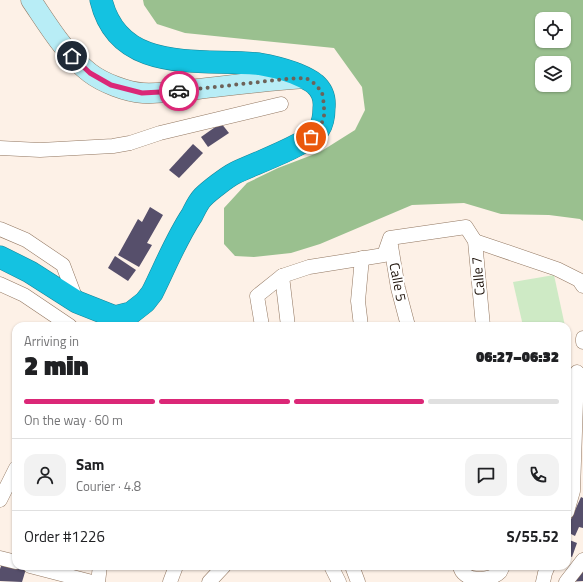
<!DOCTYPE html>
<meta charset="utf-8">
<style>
:root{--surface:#fff;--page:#f2f2f2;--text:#202124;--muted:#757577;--line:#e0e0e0;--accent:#db2777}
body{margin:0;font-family:"Titillium Web",sans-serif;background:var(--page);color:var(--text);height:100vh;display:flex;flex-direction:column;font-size:15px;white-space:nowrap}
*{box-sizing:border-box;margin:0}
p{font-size:13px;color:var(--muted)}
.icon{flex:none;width:22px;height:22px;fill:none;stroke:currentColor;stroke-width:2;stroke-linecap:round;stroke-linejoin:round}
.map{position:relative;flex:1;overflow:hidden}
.details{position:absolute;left:12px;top:322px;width:559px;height:248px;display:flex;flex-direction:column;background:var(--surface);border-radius:12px;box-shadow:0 1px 3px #0004}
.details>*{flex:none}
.buttons{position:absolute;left:535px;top:12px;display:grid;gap:8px}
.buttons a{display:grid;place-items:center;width:36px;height:36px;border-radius:8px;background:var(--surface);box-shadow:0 1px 3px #0004;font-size:20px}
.pin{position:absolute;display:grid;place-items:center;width:34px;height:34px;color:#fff;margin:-17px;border:2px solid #fff;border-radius:50%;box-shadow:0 1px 4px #0007}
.courier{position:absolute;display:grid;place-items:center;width:40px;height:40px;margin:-20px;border:3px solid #db2777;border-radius:50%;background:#fff;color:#222;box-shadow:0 1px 5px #0007}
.overview em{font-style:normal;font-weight:800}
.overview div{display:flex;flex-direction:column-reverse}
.overview{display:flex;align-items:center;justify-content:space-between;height:68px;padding:0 12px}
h1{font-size:26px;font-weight:800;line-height:30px}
.bar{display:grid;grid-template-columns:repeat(4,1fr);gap:6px 4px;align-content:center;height:48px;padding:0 12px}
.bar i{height:5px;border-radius:3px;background:var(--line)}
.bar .on{background:var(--accent)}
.bar p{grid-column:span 4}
.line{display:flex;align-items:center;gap:10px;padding:0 12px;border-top:1px solid var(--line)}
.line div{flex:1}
.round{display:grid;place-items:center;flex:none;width:42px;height:42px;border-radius:12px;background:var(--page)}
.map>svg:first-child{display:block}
</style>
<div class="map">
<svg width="583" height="582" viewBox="0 0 583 582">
<rect width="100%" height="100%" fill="#fdf1e7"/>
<polygon fill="#ceeac5" points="554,275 565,326 523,326 513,282"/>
<path fill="#9ac08f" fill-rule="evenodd" d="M143 0H583V221L580 219 549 215 501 214 464 203 412 205 320 244 291 253 254 257 235 256 224 244V208L247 183 278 168 320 152 355 130 365 110 362 87 334 48 185 33 157 24 144 5ZM542 19H564V41H542ZM542 63H564V85H542Z"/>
<g fill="#564f6b">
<polygon points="221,123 229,133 208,147 201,137"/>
<polygon points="193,144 203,153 179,178 169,170"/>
<polygon points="150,207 163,215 147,243 152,245 139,267 118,255 138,219 142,222"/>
<polygon points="115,256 136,270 128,281 108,268"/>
<polygon points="581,497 583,498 583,528 579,527 575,536 567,532 567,528"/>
<polygon points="567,539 577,543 572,557 567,555"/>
<polygon points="2,563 26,569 22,582 0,581 0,569"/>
<polygon points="578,569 583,572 583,581 568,582"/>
</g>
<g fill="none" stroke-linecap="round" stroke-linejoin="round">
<defs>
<g id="street">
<polyline points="0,148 40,150 113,146 130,143 160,133 281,104"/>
<polyline points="0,229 26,240 63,265 77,302"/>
<polyline points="390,240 398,288 408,326"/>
<polyline points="475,241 557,269 579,280 583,286"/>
<polyline points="282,276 288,326"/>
<polyline points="0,284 24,295 70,326"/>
<polyline points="262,326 257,296 282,276 309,267 384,255 390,238 466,227 475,241 483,326"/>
<polyline points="361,326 358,301 362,258"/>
<polyline points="583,338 583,342"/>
<polyline points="0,500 16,468"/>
<polyline points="567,512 573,491 577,372"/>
<polyline points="0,558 16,562"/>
<polyline points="30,566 92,582"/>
<polyline points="331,566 339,582"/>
<polyline points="352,566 358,582"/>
<path d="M460 566C462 582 490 582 500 572 501 570 502 568 503 566"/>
<polyline points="98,582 100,566"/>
<polyline points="170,582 176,566"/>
<polyline points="209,582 224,566"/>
<polyline points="543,582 545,573 548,566"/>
<polyline points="566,582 583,560"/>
</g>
<path id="secondary" d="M31 0C48 25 65 54 90 73 103 83 127 92 143 93 161 94 180 91 198 89 234 85 270 80 306 78"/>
<path id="highway" d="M0 257 30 272 77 302 115 317 131 313 145 302 152 293C165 267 176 239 192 215 195 209 198 202 203 197 209 191 227 177 235 173 253 164 310 144 319 129 323 123 324 116 324 108 325 99 323 91 315 84 309 79 301 76 294 73 283 69 271 66 259 64 200 58 119 75 101 0"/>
</defs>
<use href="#street" stroke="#927761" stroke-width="15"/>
<use href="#secondary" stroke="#927761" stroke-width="21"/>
<use href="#highway" stroke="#188597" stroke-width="23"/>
<use href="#street" stroke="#fff" stroke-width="14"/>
<use href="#secondary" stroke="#b8edf6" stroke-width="20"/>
<use href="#highway" stroke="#14c2e1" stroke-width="22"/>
</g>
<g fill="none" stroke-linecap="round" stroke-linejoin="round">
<polyline stroke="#6d6259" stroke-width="4" stroke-dasharray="0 7.2" points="179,91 286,79 306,78 315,84 322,92 324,105 324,118 319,129 311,137"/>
<polyline stroke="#db2777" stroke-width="5" points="72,56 90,73 111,85 142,93 179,91"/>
</g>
<g text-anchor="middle" stroke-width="4" stroke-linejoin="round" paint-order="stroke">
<g font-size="14" fill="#20150d" stroke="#fff">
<text transform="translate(478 276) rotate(-95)" y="5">Calle 7</text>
<text transform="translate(398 282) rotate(79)" y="5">Calle 5</text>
</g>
</g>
</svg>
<div class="buttons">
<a><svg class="icon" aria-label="locate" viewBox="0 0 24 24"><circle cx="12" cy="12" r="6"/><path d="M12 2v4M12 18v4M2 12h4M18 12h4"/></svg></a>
<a><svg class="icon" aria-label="layers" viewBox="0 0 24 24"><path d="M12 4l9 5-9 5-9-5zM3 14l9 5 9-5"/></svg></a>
</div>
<div class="pin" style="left:311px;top:137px;background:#ea580c"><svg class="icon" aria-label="bag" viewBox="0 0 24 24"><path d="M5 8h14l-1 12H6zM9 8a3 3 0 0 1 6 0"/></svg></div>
<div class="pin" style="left:72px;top:56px;background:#1f2937"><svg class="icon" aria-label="home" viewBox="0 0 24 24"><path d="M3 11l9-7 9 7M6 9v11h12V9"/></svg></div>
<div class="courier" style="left:179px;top:91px"><svg class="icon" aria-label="car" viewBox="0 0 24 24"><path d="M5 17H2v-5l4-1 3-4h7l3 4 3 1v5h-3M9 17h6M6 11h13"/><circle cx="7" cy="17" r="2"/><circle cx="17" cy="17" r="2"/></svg></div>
<section class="details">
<div class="overview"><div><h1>2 min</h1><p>Arriving in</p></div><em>06:27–06:32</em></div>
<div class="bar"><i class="on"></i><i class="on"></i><i class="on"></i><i></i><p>On the way · 60 m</p></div>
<div class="line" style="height:72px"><a class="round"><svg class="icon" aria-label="person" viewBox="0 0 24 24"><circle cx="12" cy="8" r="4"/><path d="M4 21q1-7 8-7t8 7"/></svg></a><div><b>Sam</b><p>Courier · 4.8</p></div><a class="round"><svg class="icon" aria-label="chat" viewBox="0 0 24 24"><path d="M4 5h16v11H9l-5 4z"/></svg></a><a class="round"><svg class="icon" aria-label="phone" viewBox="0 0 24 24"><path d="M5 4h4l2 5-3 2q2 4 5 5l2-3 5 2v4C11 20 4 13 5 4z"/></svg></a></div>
<div class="line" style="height:52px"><div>Order #1226</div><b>S/55.52</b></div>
</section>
</div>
